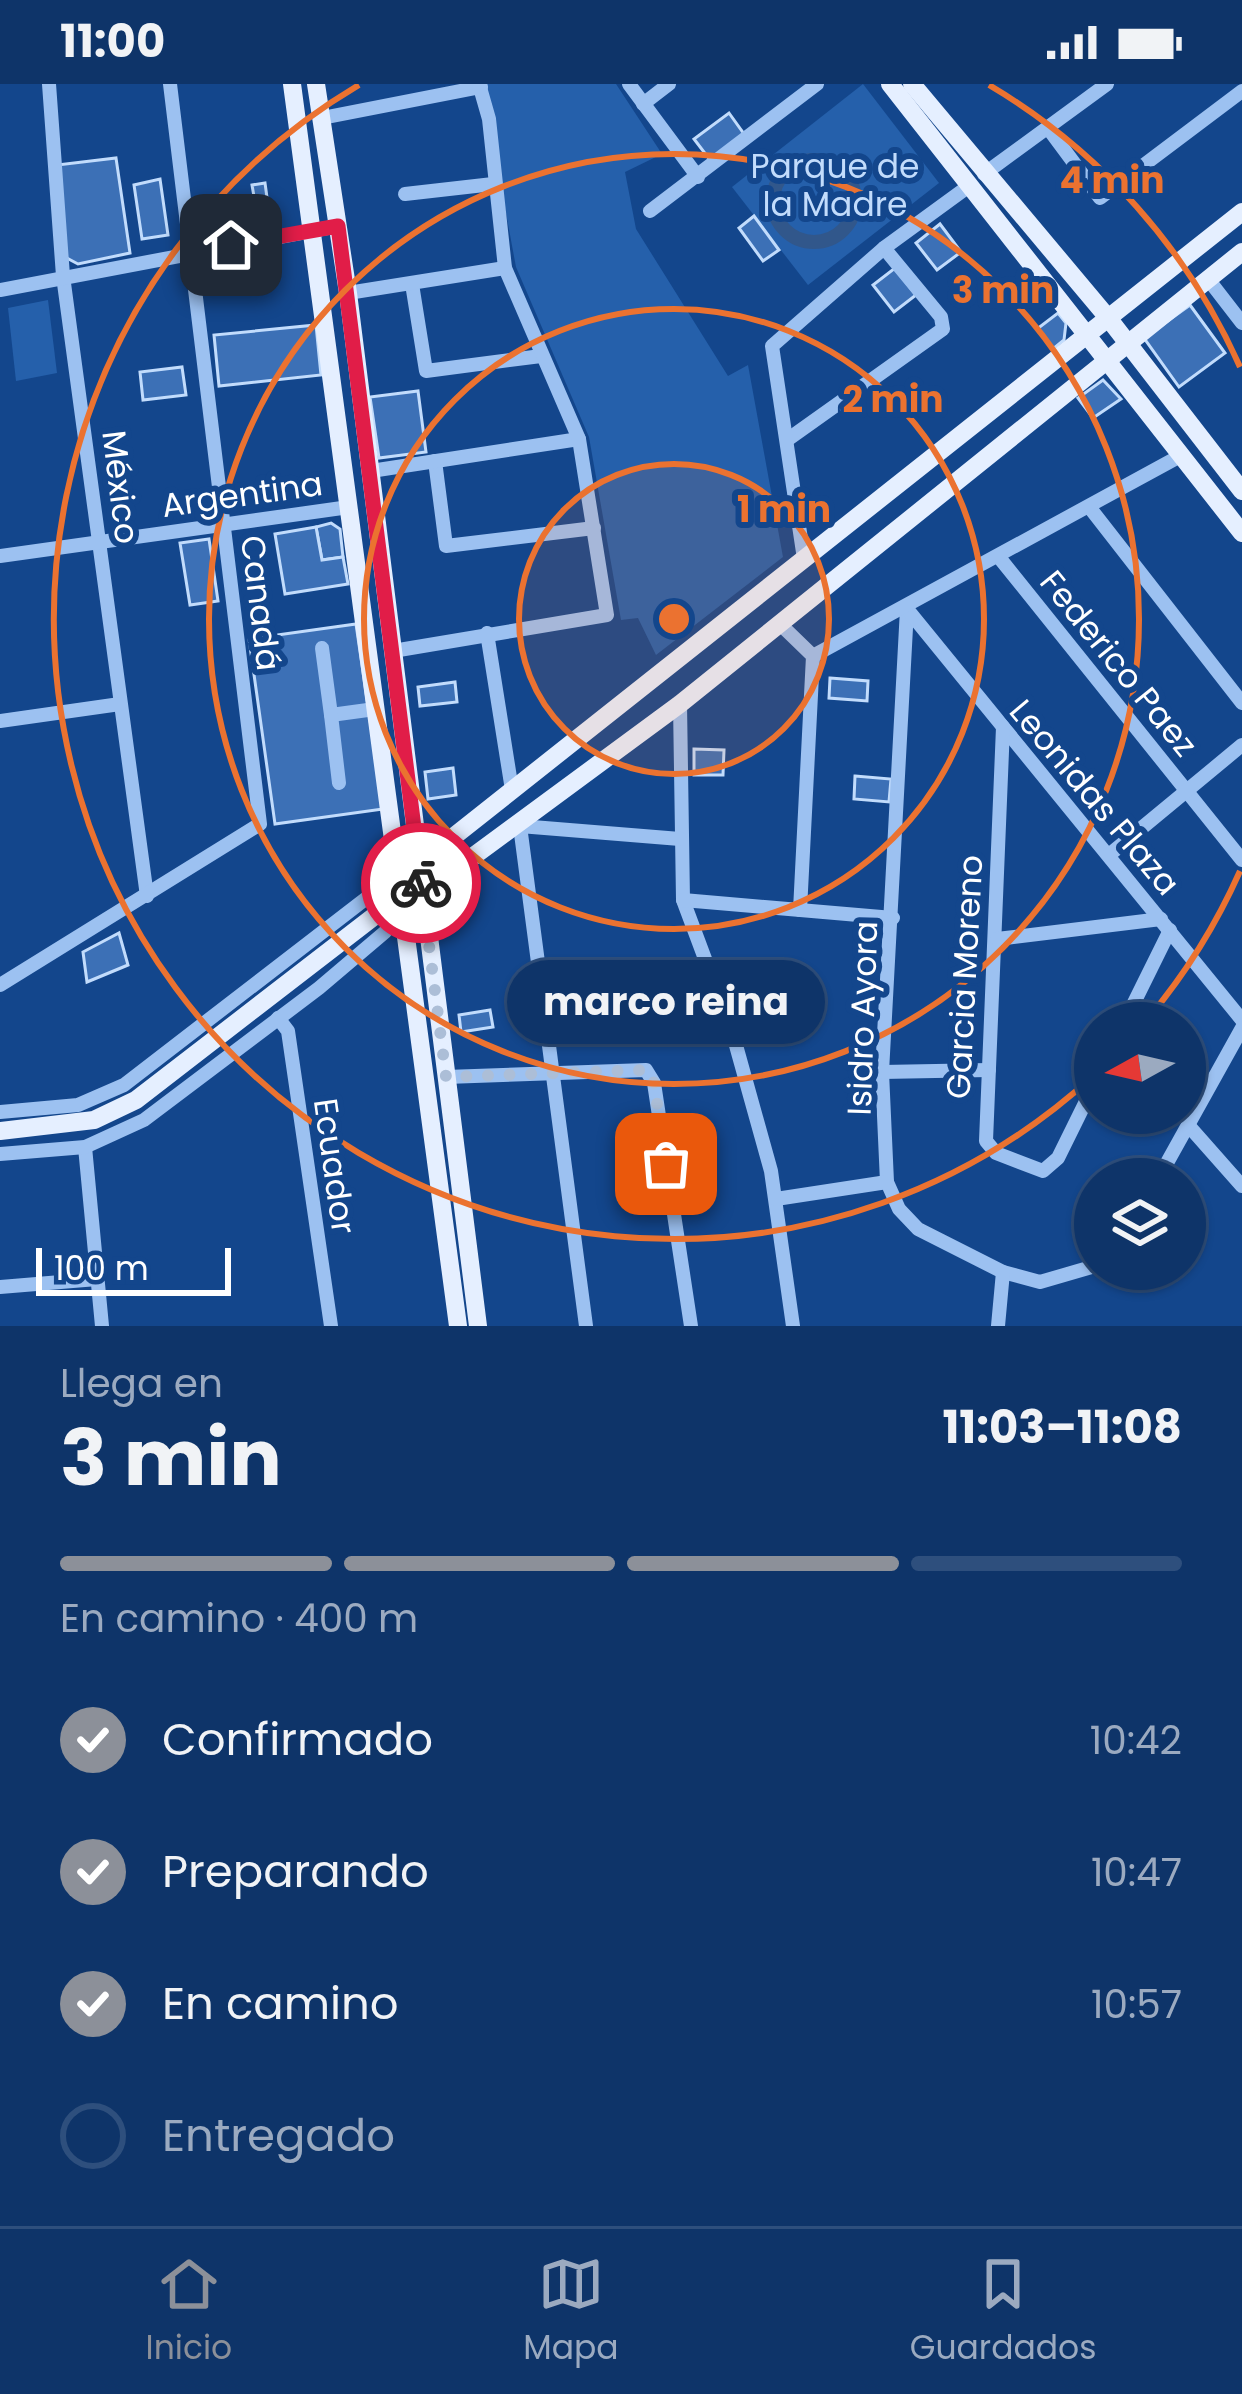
<!DOCTYPE html>
<html lang="es">
<meta charset="utf-8">
<style>
:root{--surface:#0e3469;--page:#1c3f71;--text:#f1f3f6;--muted:#9baac0;--line:#2e4f7d;--accent:#8c9099}
body{margin:0;font-family:Poppins,sans-serif;background:var(--page);color:var(--text);height:100vh;display:flex;flex-direction:column;font-size:45px;white-space:nowrap}
*{box-sizing:border-box;margin:0}
p{font-size:39px;color:var(--muted)}
.icon{flex:none;width:66px;height:66px;fill:none;stroke:currentColor;stroke-width:2;stroke-linecap:round;stroke-linejoin:round}
.map{position:relative;height:1242px;overflow:hidden}
.panel{display:flex;flex-direction:column;background:var(--surface);flex:1}
.panel>*{flex:none}
.needle{width:78px;rotate:262deg}
.controls{position:absolute;left:1074px;top:918px;display:grid;gap:24px}
.controls a{display:grid;place-items:center;width:132px;height:132px;border-radius:50%;background:var(--surface);box-shadow:0 3px 9px #0004,0 0 0 3px var(--line);font-size:60px}
.scale{position:absolute;left:36px;bottom:30px;width:195px;box-sizing:border-box;padding-left:12px;border:6px solid #fff;border-top:0;font-size:33px;line-height:42px;white-space:nowrap;color:#fff;-webkit-text-stroke:9px #13468c;paint-order:stroke}
.pin{position:absolute;display:grid;place-items:center;width:102px;height:102px;color:#fff;margin:-51px;border-radius:24px;box-shadow:0 6px 18px #0006}
.courier{position:absolute;display:grid;place-items:center;width:120px;height:120px;margin:-60px;border:9px solid #e11d48;border-radius:50%;background:#fff;color:#222;box-shadow:0 3px 15px #0007}
.bubble{position:absolute;height:84px;border-radius:42px;background:var(--surface);box-shadow:0 3px 9px #0004,0 0 0 3px var(--line);font-size:39px;font-weight:700;line-height:84px;text-align:center}
.summary em{font-style:normal;font-weight:700}
.summary div{display:flex;flex-direction:column-reverse}
.summary{display:flex;align-items:center;justify-content:space-between;height:204px;padding:0 60px}
h1{font-size:78px;font-weight:700;line-height:90px}
.bar{display:grid;grid-template-columns:repeat(4,1fr);gap:18px 12px;align-content:center;height:144px;padding:0 60px}
.bar i{height:15px;border-radius:9px;background:var(--line)}
.bar .on{background:var(--accent)}
.bar p{grid-column:span 4}
ol{padding:0 60px;list-style:none}
li{display:flex;align-items:center;gap:36px;height:132px}
li p{margin-inline-start:auto}
li .icon{padding:12px;border-radius:50%;background:var(--accent);color:#fff;stroke-width:4}
li:last-child{color:var(--muted)}
li i{width:66px;height:66px;border:6px solid var(--line);border-radius:50%}
.status{display:flex;justify-content:space-between;align-items:center;height:84px;padding:0 60px;background:var(--surface);direction:ltr}
.status svg{height:33px;fill:currentColor}
.tab-bar{display:flex;justify-content:space-around;align-items:center;height:168px;border-top:3px solid var(--line);background:var(--surface);font-size:33px;color:var(--muted)}
.tab-bar a{display:grid;justify-items:center;gap:6px}
.tab-bar .on{color:var(--accent)}
.map>svg:first-child{display:block}
</style>
<div class="status"><b>11:00</b><svg viewBox="0 0 49 12"><path d="M0 12V9h3v3zM5 12V6h3v6zM10 12V3h3v9zM15 12V0h3v12zM26 1h20v11H26zM47 4h2v5h-2z"/></svg></div>
<div class="map">
<svg width="1242" height="1242" viewBox="0 0 1242 1242">
<rect width="100%" height="100%" fill="#13468c"/>
<g fill="#2560ab">
<polygon points="482,0 616,0 662,70 625,88 636,145 728,292 748,281 783,473 656,571 638,534 621,536 589,353 516,183"/>
<polygon points="863,0 939,99 808,201 732,103"/>
<polygon points="48,216 57,289 16,297 8,224"/>
</g>
<g fill="none" stroke-linecap="round" stroke-linejoin="round">
<circle stroke="#31578b" stroke-width="14" cx="814" cy="117" r="41"/>
</g>
<g fill="#3c70b6" stroke="#c2dcfc" stroke-width="3">
<polygon points="729,29 744,50 710,76 694,55"/>
<polygon points="116,74 130,169 78,180 65,173 57,81"/>
<polygon points="160,95 168,151 142,155 134,101"/>
<polygon points="265,99 269,128 257,130 252,101"/>
<polygon points="754,132 779,166 763,177 739,144"/>
<polygon points="940,140 961,168 937,186 916,159"/>
<polygon points="895,184 916,211 894,228 873,201"/>
<polygon points="1190,221 1225,269 1179,303 1144,254"/>
<polygon points="1058,229 1066,239 1064,256 1053,265 1037,245"/>
<polygon points="316,241 321,291 219,302 214,251"/>
<polygon points="182,283 186,311 143,316 140,288"/>
<polygon points="1103,296 1121,315 1093,334 1078,314"/>
<polygon points="418,307 426,368 379,374 370,313"/>
<polygon points="331,439 340,445 343,473 322,476 316,443"/>
<polygon points="316,443 322,476 343,473 348,500 285,510 275,450"/>
<polygon points="209,455 218,517 190,521 180,459"/>
<polygon points="356,540 383,725 275,740 249,555"/>
<polygon points="830,594 868,597 867,617 829,614"/>
<polygon points="455,598 457,618 420,622 418,603"/>
<polygon points="694,665 724,666 723,691 694,691"/>
<polygon points="453,684 456,711 428,715 425,688"/>
<polygon points="855,692 891,695 889,718 854,715"/>
<polygon points="119,849 128,881 87,898 83,868"/>
<polygon points="490,926 493,943 461,948 459,931"/>
</g>
<g fill="none" stroke-linecap="round" stroke-linejoin="round">
<g stroke="#9cc1f1" stroke-width="14">
<polyline points="49,0 63,192 147,812"/>
<polyline points="629,0 698,93"/>
<polyline points="643,20 669,0"/>
<polyline points="322,34 481,3"/>
<polyline points="1048,44 1100,114 1242,7"/>
<polyline points="984,90 1107,0"/>
<polyline points="405,110 493,100"/>
<polyline points="650,127 817,0"/>
<polyline points="1208,195 1242,239"/>
<polyline points="412,200 426,287 541,272"/>
<polyline points="0,206 338,142"/>
<polyline points="348,209 505,184"/>
<polyline points="787,356 943,245 941,233 884,164"/>
<polyline points="435,377 446,462 594,444"/>
<polyline points="371,387 579,355"/>
<polyline points="1090,424 1242,619"/>
<polyline points="0,472 349,423"/>
<polyline points="998,472 1242,776"/>
<polyline points="804,475 772,262 884,164 969,102"/>
<polyline points="907,525 882,988 887,1098 899,1125 918,1145 1003,1188 1040,1198 1095,1182"/>
<polyline points="907,525 1242,936"/>
<polyline points="780,540 813,572 800,826"/>
<polyline points="487,549 512,706"/>
<polyline points="322,564 331,631 375,625"/>
<polyline points="393,567 607,531 579,355 505,184 489,35 479,0"/>
<polyline points="813,572 1182,371"/>
<polyline points="680,620 683,816 732,947 771,1087 793,1242"/>
<polyline points="331,631 339,699"/>
<polyline points="0,637 120,620"/>
<polyline points="1003,643 986,1057 996,1069 1043,1087 1058,1074 1095,999"/>
<polyline points="1109,771 1242,661"/>
<polyline points="683,816 893,834"/>
<polyline points="997,855 1161,835"/>
<polyline points="539,884 707,890"/>
<polyline points="0,901 260,740 170,0"/>
<polyline points="278,934 288,947 331,1242"/>
<polyline points="1124,939 1170,846"/>
<polyline points="882,988 989,986"/>
<polyline points="446,993 646,986 654,999 691,1242"/>
<polyline points="0,1028 78,1021 124,1001 377,806 397,799"/>
<polyline points="1188,1041 1242,1102"/>
<polyline points="85,1063 102,1242"/>
<polyline points="0,1070 85,1063 144,1036 319,904 385,848 400,825"/>
<polyline points="1158,1095 1242,944"/>
<polyline points="776,1115 887,1098"/>
<polyline points="0,1203 97,1195"/>
<polyline points="586,1242 520,742 680,755"/>
<polyline points="998,1242 1003,1188"/>
</g>
<g stroke="#e5efff" stroke-width="18">
<polyline points="292,0 458,1242"/>
<polyline points="316,0 348,209 478,1242"/>
<polyline points="890,0 1242,449"/>
<polyline points="912,0 1109,235 1242,407"/>
<polyline points="418,813 680,620 1242,168"/>
<polyline points="0,1047 94,1036 136,1016 381,827 397,799 419,780 1242,128"/>
</g>
</g>
<g fill="none" stroke-linecap="round" stroke-linejoin="round">
<polyline stroke="#acbed7" stroke-width="12" stroke-dasharray="0 21.6" points="421,799 446,993 646,986 654,999 666,1080"/>
<polyline stroke="#e11d48" stroke-width="15" points="231,161 338,142 421,799"/>
</g>
<circle cx="674" cy="535" r="155" fill="#eb7230" fill-opacity=".12"/>
<g fill="none" stroke="#eb7230" stroke-width="6">
<circle cx="674" cy="535" r="155"/>
<circle cx="674" cy="535" r="310"/>
<circle cx="674" cy="535" r="465"/>
<path d="M1240 787A620 620 0 0 1 1145 938M1093 992A620 620 0 1 1 359 1M989 1A620 620 0 0 1 1240 283"/>
</g>
<g text-anchor="middle" stroke-width="12" stroke-linejoin="round" paint-order="stroke">
<g font-size="33" fill="#c2dcfc" stroke="#13468c">
<text x="835" y="94">Parque de<tspan x="835" dy="38">la Madre</tspan></text>
</g>
<g font-size="33" fill="#fff" stroke="#13468c">
<text transform="translate(121 403) rotate(83)" y="12">México</text>
<text transform="translate(242 410) rotate(-8)" y="12">Argentina</text>
<text transform="translate(261 519) rotate(83)" y="12">Canadá</text>
<text transform="translate(1119 579) rotate(51)" y="12">Federico Paez</text>
<text transform="translate(1095 713) rotate(50)" y="12">Leonidas Plaza</text>
<text transform="translate(964 893) rotate(-87)" y="12">Garcia Moreno</text>
<text transform="translate(862 934) rotate(-88)" y="12">Isidro Ayora</text>
<text transform="translate(335 1082) rotate(82)" y="12">Ecuador</text>
</g>
</g>
<circle cx="674" cy="535" r="18" fill="#eb7230" stroke="#13468c" stroke-width="6"/>
<g font-size="36" text-anchor="middle" font-weight="bold" fill="#eb7230" stroke="#13468c" stroke-width="12" stroke-linejoin="round" paint-order="stroke">
<text x="1112" y="109">4 min</text>
<text x="1003" y="219">3 min</text>
<text x="893" y="328">2 min</text>
<text x="784" y="438">1 min</text>
</g>
</svg>
<div class="controls">
<a><svg class="needle" viewBox="-14 -14 28 28"><path d="M0-13l5 13h-10z" fill="#e53935"/><path d="M0 13l5-13h-10z" fill="#9baac0"/></svg></a>
<a><svg class="icon" aria-label="layers" viewBox="0 0 24 24"><path d="M12 4l9 5-9 5-9-5zM3 14l9 5 9-5"/></svg></a>
</div>
<div class="scale">100 m</div>
<div class="pin" style="left:666px;top:1080px;background:#ea580c"><svg class="icon" aria-label="bag" viewBox="0 0 24 24"><path d="M5 8h14l-1 12H6zM9 8a3 3 0 0 1 6 0"/></svg></div>
<div class="pin" style="left:231px;top:161px;background:#1f2937"><svg class="icon" aria-label="home" viewBox="0 0 24 24"><path d="M3 11l9-7 9 7M6 9v11h12V9"/></svg></div>
<div class="courier" style="left:421px;top:799px"><svg class="icon" aria-label="bike" viewBox="0 0 24 24"><circle cx="6" cy="16" r="4"/><circle cx="18" cy="16" r="4"/><path d="M6 16l4-8h5l3 8M10 8l3 8H6M13 5h3"/></svg></div>
<div class="bubble" style="left:507px;top:876px;width:318px">marco reina</div>
</div>
<section class="panel">
<div class="summary"><div><h1>3 min</h1><p>Llega en</p></div><em>11:03–11:08</em></div>
<div class="bar"><i class="on"></i><i class="on"></i><i class="on"></i><i></i><p>En camino · 400 m</p></div>
<ol>
<li><svg class="icon" aria-label="check" viewBox="0 0 24 24"><path d="M5 12l5 5 9-10"/></svg>Confirmado<p>10:42</p></li>
<li><svg class="icon" aria-label="check" viewBox="0 0 24 24"><path d="M5 12l5 5 9-10"/></svg>Preparando<p>10:47</p></li>
<li><svg class="icon" aria-label="check" viewBox="0 0 24 24"><path d="M5 12l5 5 9-10"/></svg>En camino<p>10:57</p></li>
<li><i></i>Entregado</li>
</ol>
</section>
<nav class="tab-bar">
<a class="on"><svg class="icon" aria-label="home" viewBox="0 0 24 24"><path d="M3 11l9-7 9 7M6 9v11h12V9"/></svg>Inicio</a>
<a><svg class="icon" aria-label="map" viewBox="0 0 24 24"><path d="M3 6l6-2 6 2 6-2v14l-6 2-6-2-6 2zM9 4v14M15 6v14"/></svg>Mapa</a>
<a><svg class="icon" aria-label="saved" viewBox="0 0 24 24"><path d="M7 4h10v16l-5-4-5 4z"/></svg>Guardados</a>
</nav>
